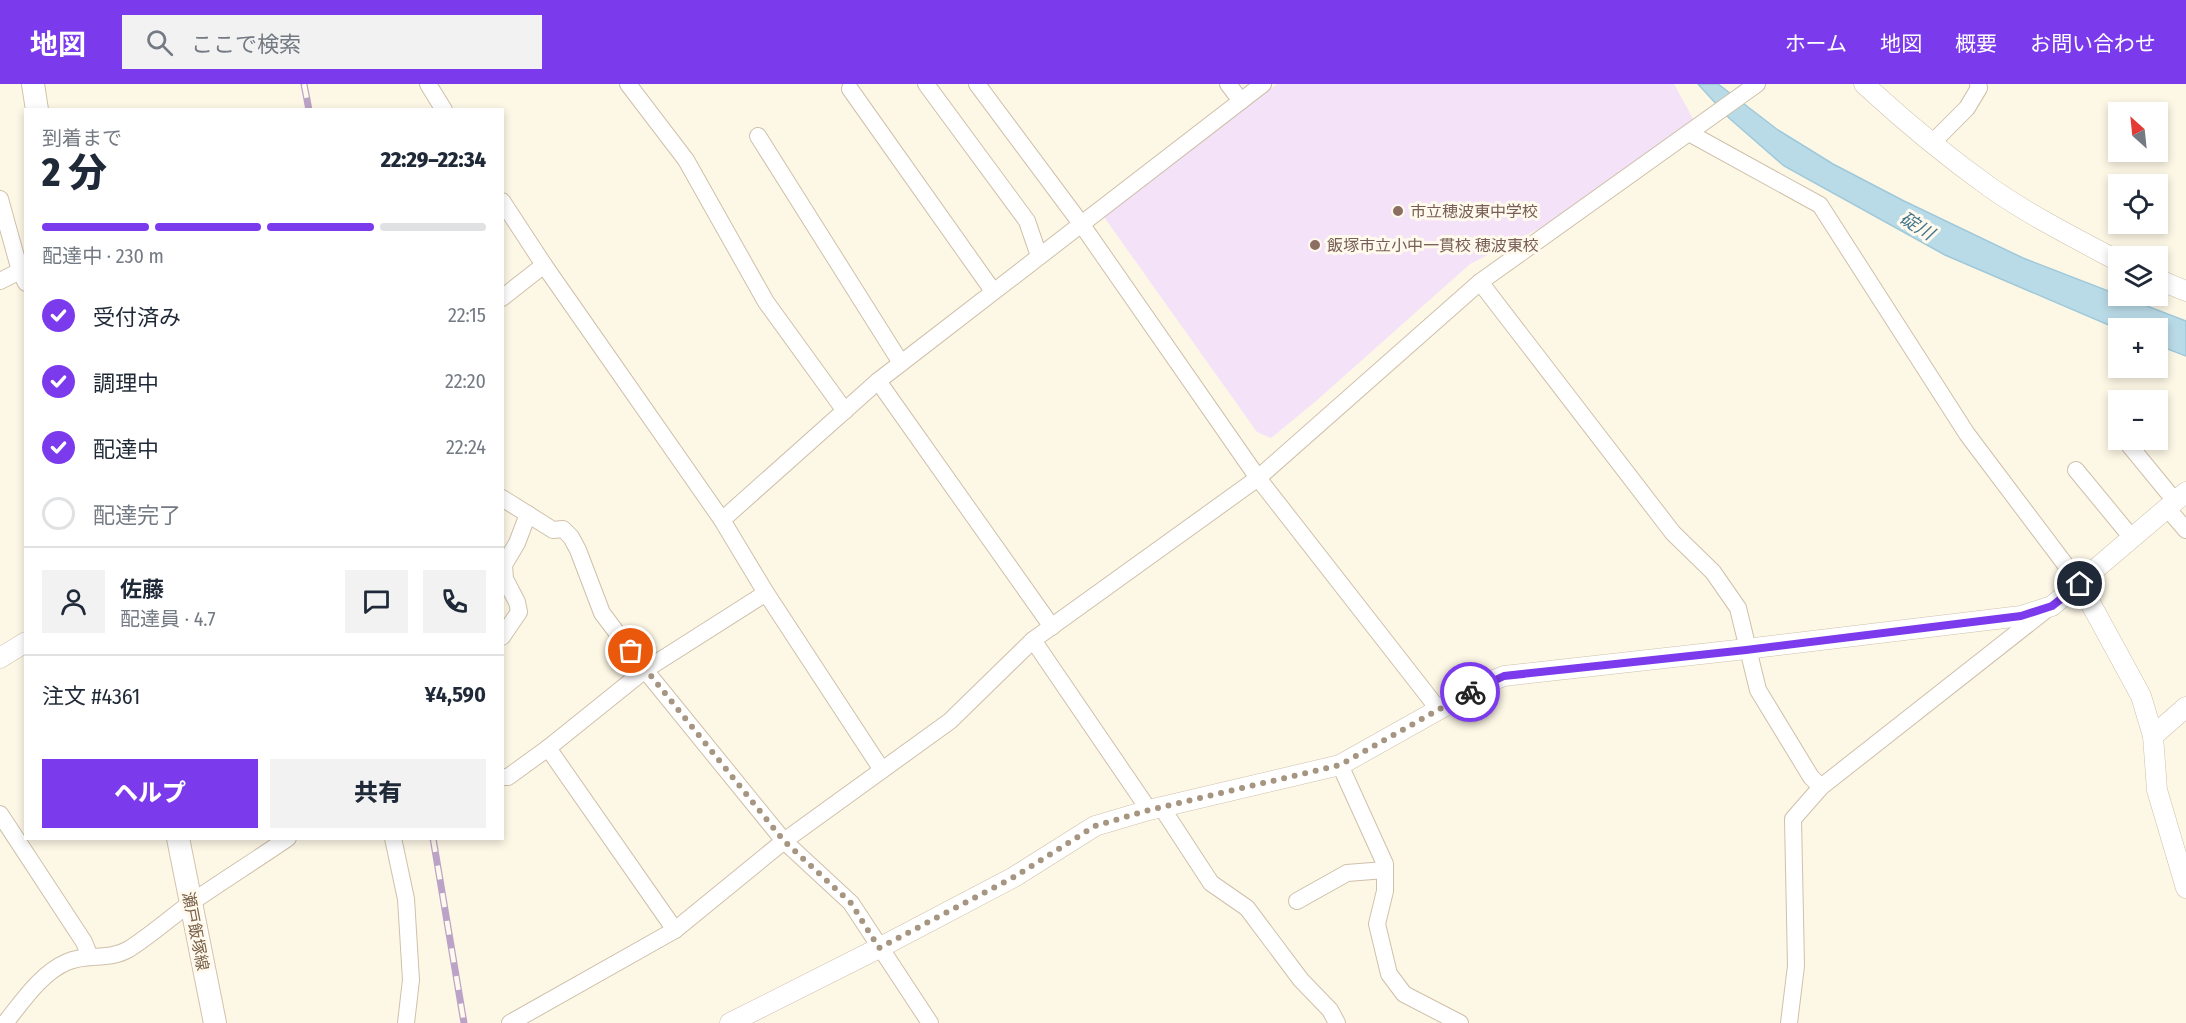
<!DOCTYPE html>
<html lang="ja">
<meta charset="utf-8">
<style>
:root{--surface:#fff;--page:#f2f2f3;--text:#1f2937;--muted:#747a83;--line:#e0e1e3;--accent:#7c3aed}
body{margin:0;font-family:"Fira Sans Condensed","Noto Sans JP",sans-serif;background:var(--page);color:var(--text);height:100vh;display:flex;flex-direction:column;font-size:22px;white-space:nowrap}
*{box-sizing:border-box;margin:0}
p{font-size:20px;color:var(--muted)}
.icon{flex:none;width:33px;height:33px;fill:none;stroke:currentColor;stroke-width:2;stroke-linecap:round;stroke-linejoin:round}
.map{position:relative;flex:1;overflow:hidden}
.panel{position:absolute;left:24px;top:24px;width:480px;height:732px;display:flex;flex-direction:column;background:var(--surface);border-radius:0px;box-shadow:0 3px 9px #0003}
.panel>*{flex:none}
.needle{width:39px;rotate:333deg}
.buttons{position:absolute;left:2108px;top:18px;display:grid;gap:12px}
.buttons a{display:grid;place-items:center;width:60px;height:60px;border-radius:0px;background:var(--surface);box-shadow:0 3px 9px #0003;font-size:30px}
.pin{position:absolute;display:grid;place-items:center;width:51px;height:51px;color:#fff;margin:-26px;border:3px solid #fff;border-radius:50%;box-shadow:0 2px 6px #0007}
.courier{position:absolute;display:grid;place-items:center;width:60px;height:60px;margin:-30px;border:4px solid #7c3aed;border-radius:50%;background:#fff;color:#222;box-shadow:0 2px 8px #0007}
.overview em{font-style:normal;font-weight:800}
.overview div{display:flex;flex-direction:column-reverse}
.overview{display:flex;align-items:center;justify-content:space-between;height:102px;padding:0 18px}
h1{font-size:39px;font-weight:800;line-height:45px}
.bar{display:grid;grid-template-columns:repeat(4,1fr);gap:9px 6px;align-content:center;height:72px;padding:0 18px}
.bar i{height:8px;border-radius:4px;background:var(--line)}
.bar .current{background:var(--accent)}
.bar p{grid-column:span 4}
.line{display:flex;align-items:center;gap:15px;padding:0 18px;border-top:2px solid var(--line)}
.line div{flex:1}
.round{display:grid;place-items:center;flex:none;width:63px;height:63px;border-radius:0px;background:var(--page)}
ol{padding:0 18px;list-style:none}
li{display:flex;align-items:center;gap:18px;height:66px}
li p{margin-inline-start:auto}
li .icon{padding:6px;border-radius:50%;background:var(--accent);color:#fff;stroke-width:4}
li:last-child{color:var(--muted)}
li i{width:33px;height:33px;border:3px solid var(--line);border-radius:50%}
.button{display:flex;gap:12px;margin-top:auto;padding:12px 18px}
.button a{flex:1;height:69px;border-radius:0px;background:var(--accent);color:#fff;font-size:24px;font-weight:800;line-height:69px;text-align:center}
.button a+a{background:var(--page);color:var(--text)}
header{display:flex;align-items:center;gap:36px;box-sizing:border-box;height:84px;padding:0 30px;background:var(--accent);color:#fff}
header strong{font-size:28px}
nav{display:flex;gap:33px;margin-inline-start:auto;font-size:21px}
.search{width:420px;height:54px;background:var(--page);display:flex;align-items:center;gap:15px;box-sizing:border-box;padding:0 21px;border-radius:0px;color:var(--muted);font-size:22px}
.map>svg:first-child{display:block}
</style>
<header>
<strong>地図</strong>
<div class="search"><svg class="icon" aria-label="search" viewBox="0 0 24 24"><circle cx="10" cy="10" r="6"/><path d="M15 15l6 6"/></svg>ここで検索</div>
<nav><a>ホーム</a><a>地図</a><a>概要</a><a>お問い合わせ</a></nav>
</header>
<div class="map">
<svg width="2186" height="939" viewBox="0 0 2186 939">
<rect width="100%" height="100%" fill="#fdf7e6"/>
<polygon fill="#f4e2f9" points="1277,0 1674,0 1693,35 1544,142 1470,180 1316,317 1271,354 1257,348 1104,133"/>
<polygon fill="#b9dbe7" stroke="#9fc9da" stroke-width="1.5" points="1698,0 1718,0 1778,46 1833,80 1904,117 2023,174 2186,237 2186,272 2157,261 2157,244 2118,245 1945,171 1784,82 1729,34"/>
<g fill="none" stroke-linecap="round" stroke-linejoin="round">
<defs>
<g id="minor">
<polyline points="428,0 444,26"/>
<polyline points="628,0 686,76 766,218 845,327"/>
<polyline points="926,0 1027,137 1039,172"/>
<polyline points="977,0 1082,141 1258,394 1439,626"/>
<polyline points="1228,0 1241,17"/>
<polyline points="850,5 993,207"/>
<polyline points="1689,49 1820,121 1967,350 2080,500"/>
<polyline points="758,52 901,279"/>
<polyline points="1932,59 1967,24 1979,4 1978,0"/>
<polyline points="0,115 20,187 26,199"/>
<polyline points="502,117 544,181 722,436 766,509 882,686"/>
<polyline points="0,197 20,187"/>
<polyline points="1480,198 1673,449 1713,488 1738,524 1758,606 1811,693 1821,703"/>
<polyline points="502,214 544,181"/>
<polyline points="878,297 1052,543"/>
<polyline points="2125,356 2175,417"/>
<polyline points="2076,386 2132,454"/>
<polyline points="502,414 553,446 563,445 571,453 578,466 602,529 645,586 784,757 851,819 930,939"/>
<polyline points="2167,424 2186,446"/>
<polyline points="722,436 878,297 1263,0"/>
<polyline points="502,553 519,528 517,518 505,495 504,481 517,459 528,430"/>
<polyline points="1033,556 1149,726"/>
<polyline points="548,664 675,846"/>
<polyline points="1340,681 1385,780 1385,807 1377,840 1389,890 1404,910 1460,939"/>
<polyline points="502,693 508,693 548,664 645,586 766,509"/>
<polyline points="1162,724 1211,799 1247,824 1301,896 1330,926 1337,939"/>
<polyline points="0,730 84,858 90,873"/>
<polyline points="393,754 406,815 411,896 406,939"/>
<polyline points="1297,817 1347,789 1385,786"/>
<path d="M5 939C22 918 41 889 67 878 87 869 109 877 129 865 151 851 171 833 192 818 224 796 256 776 288 754"/>
<polyline points="510,939 675,846 784,757 950,637 1033,556 1258,394 1480,198 1757,0"/>
<polyline points="1789,939 1796,882 1793,735 1821,703 2046,526"/>
</g>
<g id="tertiary">
<path d="M1864 0C1904 37 1946 72 1991 104 2031 132 2075 154 2118 177"/>
<polyline points="2157,195 2186,207"/>
<polyline points="2080,500 2141,612 2153,652 2157,706 2186,804"/>
<polyline points="0,574 26,558"/>
<polyline points="2153,652 2186,623"/>
<polyline points="730,939 879,864 1014,793 1095,742 1149,726 1340,681 1486,599 1504,592 1746,565 2021,532 2052,522 2186,408"/>
</g>
<g id="secondary">
<polyline points="33,0 37,26"/>
<polyline points="178,754 215,939"/>
</g>
</defs>
<use href="#minor" stroke="#cfc0ab" stroke-width="18"/>
<use href="#tertiary" stroke="#cfc0ab" stroke-width="21"/>
<use href="#secondary" stroke="#d2c1a8" stroke-width="24"/>
<use href="#minor" stroke="#fff" stroke-width="16"/>
<use href="#tertiary" stroke="#fff" stroke-width="20"/>
<use href="#secondary" stroke="#fff" stroke-width="22"/>
<defs>
<g id="rail">
<polyline points="304,0 309,26"/>
<polyline points="433,754 464,939"/>
</g>
</defs>
<use href="#rail" stroke="#bba3c7" stroke-width="7"/>
<use href="#rail" stroke="#fffaed" stroke-width="4.5" stroke-dasharray="14" stroke-linecap="butt"/>
</g>
<g fill="none" stroke-linecap="round" stroke-linejoin="round">
<polyline stroke="#a69580" stroke-width="6" stroke-dasharray="0 10.8" points="631,567 784,757 851,819 879,864 1014,793 1095,742 1149,726 1340,681 1470,608"/>
<polyline stroke="#7c3aed" stroke-width="8" points="1470,608 1504,592 1746,566 2021,532 2052,522 2080,500"/>
</g>
<g fill="#8d6e63" stroke="#fffaed" stroke-width="2">
<circle cx="1398" cy="127" r="6"/>
<circle cx="1315" cy="161" r="6"/>
</g>
<g text-anchor="middle" stroke-width="6" stroke-linejoin="round" paint-order="stroke">
<g font-size="16" fill="#785e54" stroke="#fffaed" text-anchor="start">
<text x="1410" y="133">市立穂波東中学校</text>
<text x="1327" y="167">飯塚市立小中一貫校 穂波東校</text>
</g>
<g font-size="16" fill="#776049" stroke="#fffaed">
<text transform="translate(196 847) rotate(79)" y="6">瀬戸飯塚線</text>
</g>
<g font-size="18" font-style="italic" fill="#42758b" stroke="#fffaed">
<text transform="translate(1917 142) rotate(32)" y="6">碇川</text>
</g>
</g>
</svg>
<div class="buttons">
<a><svg class="needle" viewBox="-14 -14 28 28"><path d="M0-13l5 13h-10z" fill="#e53935"/><path d="M0 13l5-13h-10z" fill="#747a83"/></svg></a>
<a><svg class="icon" aria-label="locate" viewBox="0 0 24 24"><circle cx="12" cy="12" r="6"/><path d="M12 2v4M12 18v4M2 12h4M18 12h4"/></svg></a>
<a><svg class="icon" aria-label="layers" viewBox="0 0 24 24"><path d="M12 4l9 5-9 5-9-5zM3 14l9 5 9-5"/></svg></a>
<a>+</a>
<a>−</a>
</div>
<div class="pin" style="left:631px;top:567px;background:#ea580c"><svg class="icon" aria-label="bag" viewBox="0 0 24 24"><path d="M5 8h14l-1 12H6zM9 8a3 3 0 0 1 6 0"/></svg></div>
<div class="pin" style="left:2080px;top:500px;background:#1f2937"><svg class="icon" aria-label="home" viewBox="0 0 24 24"><path d="M3 11l9-7 9 7M6 9v11h12V9"/></svg></div>
<div class="courier" style="left:1470px;top:608px"><svg class="icon" aria-label="bike" viewBox="0 0 24 24"><circle cx="6" cy="16" r="4"/><circle cx="18" cy="16" r="4"/><path d="M6 16l4-8h5l3 8M10 8l3 8H6M13 5h3"/></svg></div>
<section class="panel">
<div class="overview"><div><h1>2 分</h1><p>到着まで</p></div><em>22:29–22:34</em></div>
<div class="bar"><i class="current"></i><i class="current"></i><i class="current"></i><i></i><p>配達中 · 230 m</p></div>
<ol>
<li><svg class="icon" aria-label="check" viewBox="0 0 24 24"><path d="M5 12l5 5 9-10"/></svg>受付済み<p>22:15</p></li>
<li><svg class="icon" aria-label="check" viewBox="0 0 24 24"><path d="M5 12l5 5 9-10"/></svg>調理中<p>22:20</p></li>
<li><svg class="icon" aria-label="check" viewBox="0 0 24 24"><path d="M5 12l5 5 9-10"/></svg>配達中<p>22:24</p></li>
<li><i></i>配達完了</li>
</ol>
<div class="line" style="height:108px"><a class="round"><svg class="icon" aria-label="person" viewBox="0 0 24 24"><circle cx="12" cy="8" r="4"/><path d="M4 21q1-7 8-7t8 7"/></svg></a><div><b>佐藤</b><p>配達員 · 4.7</p></div><a class="round"><svg class="icon" aria-label="chat" viewBox="0 0 24 24"><path d="M4 5h16v11H9l-5 4z"/></svg></a><a class="round"><svg class="icon" aria-label="phone" viewBox="0 0 24 24"><path d="M5 4h4l2 5-3 2q2 4 5 5l2-3 5 2v4C11 20 4 13 5 4z"/></svg></a></div>
<div class="line" style="height:78px"><div>注文 #4361</div><b>¥4,590</b></div>
<div class="button"><a>ヘルプ</a><a>共有</a></div>
</section>
</div>
